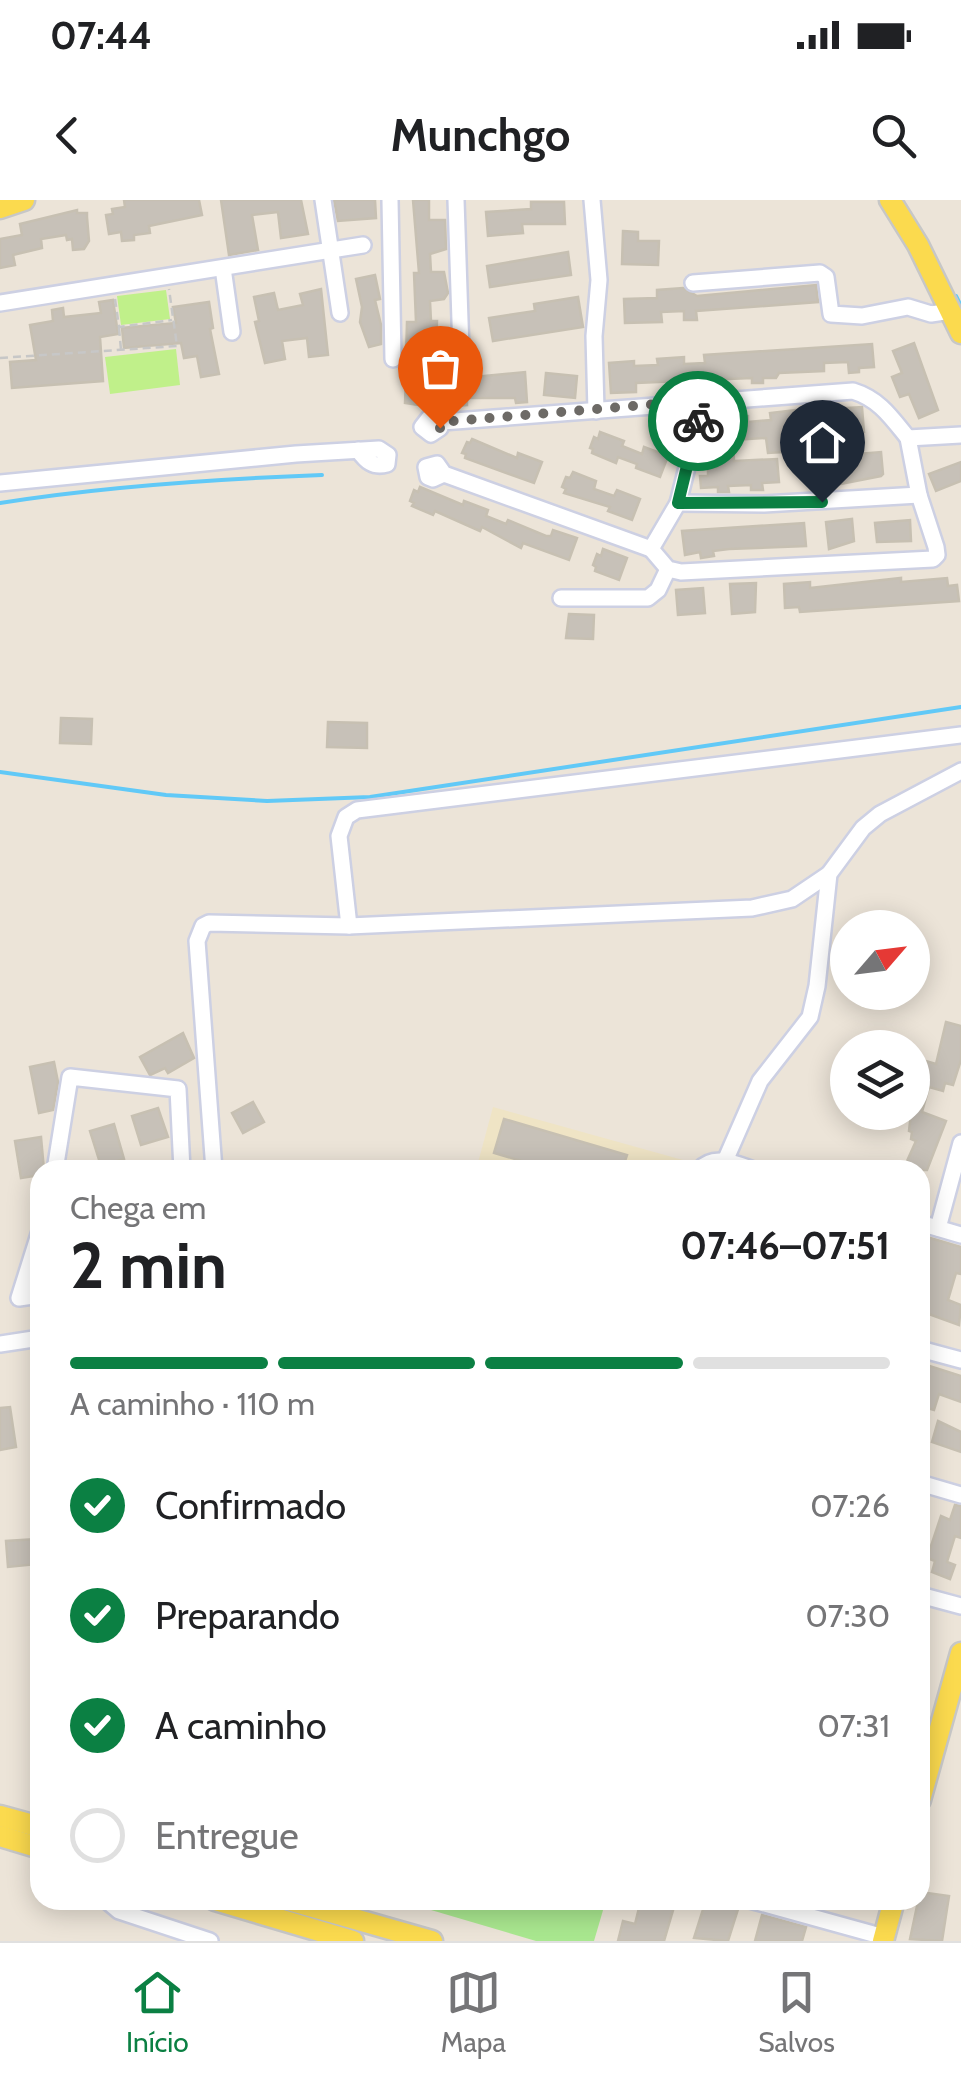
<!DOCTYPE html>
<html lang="pt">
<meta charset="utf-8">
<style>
:root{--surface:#fff;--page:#f2f2f2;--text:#202124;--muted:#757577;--line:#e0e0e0;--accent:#0b8043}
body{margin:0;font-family:Cabin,sans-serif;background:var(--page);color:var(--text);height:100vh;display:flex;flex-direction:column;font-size:38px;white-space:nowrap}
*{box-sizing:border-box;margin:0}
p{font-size:32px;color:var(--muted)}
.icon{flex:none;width:55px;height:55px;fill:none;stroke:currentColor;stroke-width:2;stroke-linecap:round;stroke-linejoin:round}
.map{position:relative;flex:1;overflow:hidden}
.side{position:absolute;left:30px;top:960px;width:900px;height:750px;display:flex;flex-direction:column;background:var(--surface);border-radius:30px;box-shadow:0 5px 25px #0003}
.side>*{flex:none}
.needle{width:65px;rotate:62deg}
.buttons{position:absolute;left:830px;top:710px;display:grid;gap:20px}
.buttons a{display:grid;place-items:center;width:100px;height:100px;border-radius:50%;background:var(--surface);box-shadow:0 5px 25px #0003;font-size:50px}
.pin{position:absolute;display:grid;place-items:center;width:85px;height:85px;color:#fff;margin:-102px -42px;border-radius:50% 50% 50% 0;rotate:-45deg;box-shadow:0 0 10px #0007}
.pin .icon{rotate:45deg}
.courier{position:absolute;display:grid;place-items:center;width:100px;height:100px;margin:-50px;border:8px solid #0b8043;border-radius:50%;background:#fff;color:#222;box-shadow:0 2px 12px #0007}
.summary em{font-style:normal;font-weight:800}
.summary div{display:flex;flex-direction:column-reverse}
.summary{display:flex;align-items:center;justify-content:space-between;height:170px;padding:0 40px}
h1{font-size:65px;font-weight:800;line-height:75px}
.bar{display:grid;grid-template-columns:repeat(4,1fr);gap:15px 10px;align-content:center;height:120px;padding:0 40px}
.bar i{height:12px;border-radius:8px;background:var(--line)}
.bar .on{background:var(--accent)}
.bar p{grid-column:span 4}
ol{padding:0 40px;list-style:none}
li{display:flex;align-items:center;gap:30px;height:110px}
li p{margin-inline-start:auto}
li .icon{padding:10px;border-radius:50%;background:var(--accent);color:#fff;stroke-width:4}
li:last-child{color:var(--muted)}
li i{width:55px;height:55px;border:5px solid var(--line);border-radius:50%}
.status{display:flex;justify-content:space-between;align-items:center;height:70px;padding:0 50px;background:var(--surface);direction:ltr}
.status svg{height:28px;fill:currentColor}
header{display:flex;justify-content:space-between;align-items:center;height:130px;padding:0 40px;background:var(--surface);font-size:45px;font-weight:800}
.dock{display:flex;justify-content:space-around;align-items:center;height:140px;border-top:2px solid var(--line);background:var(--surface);font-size:28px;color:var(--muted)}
.dock a{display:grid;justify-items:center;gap:5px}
.dock .on{color:var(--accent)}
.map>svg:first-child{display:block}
</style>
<div class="status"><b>07:44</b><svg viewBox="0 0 49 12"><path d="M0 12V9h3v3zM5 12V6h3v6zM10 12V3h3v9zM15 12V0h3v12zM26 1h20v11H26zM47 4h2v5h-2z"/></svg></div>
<header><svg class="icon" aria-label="back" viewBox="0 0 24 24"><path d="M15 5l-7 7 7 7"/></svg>Munchgo<svg class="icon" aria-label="search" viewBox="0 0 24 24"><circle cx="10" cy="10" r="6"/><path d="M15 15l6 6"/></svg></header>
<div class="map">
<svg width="961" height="1741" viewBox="0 0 961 1741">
<rect width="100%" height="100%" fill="#ece4d8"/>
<polygon fill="#efe4c5" points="493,907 690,962 688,970 476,970"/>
<polygon fill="#a9e78f" points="415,1700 606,1700 594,1741 536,1741 414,1705"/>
<g fill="#c0f08a">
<polygon points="166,90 170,119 121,125 117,96"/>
<polygon points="176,149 180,185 110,194 105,157"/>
</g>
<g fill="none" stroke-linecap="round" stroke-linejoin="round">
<g stroke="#61c9f7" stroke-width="4">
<polyline points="956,96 961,106"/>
<path d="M0 303C107 286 214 279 322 275"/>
<polyline points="0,572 166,595 267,601 370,597 961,507"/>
</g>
</g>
<g fill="#c7c1b8" stroke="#c7c0b2" stroke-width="2.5">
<polygon points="124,0 199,0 202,15 149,26 150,33 134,35 134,40 122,41 121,32 109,34 106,15 113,14 112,9 125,7"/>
<polygon points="221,0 301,0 308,34 281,38 278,12 252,15 258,50 229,55"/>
<polygon points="334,0 375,0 376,18 338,21"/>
<polygon points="413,0 429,0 429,20 445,20 446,49 430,54 431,72 444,72 448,93 444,99 430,101 431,121 437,121 436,149 417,162 406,158 407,122 416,122 414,73 419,73"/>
<polygon points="531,2 564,2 565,24 522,24 523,33 488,36 486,12 531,9"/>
<polygon points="77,10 77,13 87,13 87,17 89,41 84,49 73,50 72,39 67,40 66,35 41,39 42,48 13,55 15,65 0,68 0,39 22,35 20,24"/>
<polygon points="623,31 638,32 638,41 659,41 658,65 622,64"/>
<polygon points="568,52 571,75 490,87 487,66"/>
<polygon points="375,75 380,99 375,100 381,125 381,144 369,147 360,122 362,107 356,79"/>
<polygon points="816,85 818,102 696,111 697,120 684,120 684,111 661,112 662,122 625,123 624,99 657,98 657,90 683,88 697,96"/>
<polygon points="321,89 328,155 309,157 307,138 282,141 285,159 265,163 255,122 259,121 254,97 274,93 278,110 303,105 300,94"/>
<polygon points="578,97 583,127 493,141 489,118 535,111 534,104"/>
<polygon points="113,100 118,134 100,137 103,181 12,188 10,162 36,160 30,125 53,121 52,110 63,108 64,117 101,113 99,102"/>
<polygon points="209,102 213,128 210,129 219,174 201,177 197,156 184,158 181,143 124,148 122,128 176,123 173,107"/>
<polygon points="914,143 938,210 919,218 909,194 900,197 892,177 902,173 893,151"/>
<polygon points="872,144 874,167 859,168 859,172 849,173 848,162 824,163 824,171 779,173 776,178 763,178 763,183 752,183 752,178 636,183 636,192 611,193 609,163 634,161 634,166 658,165 657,159 684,157 684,164 705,163 704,155"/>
<polygon points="525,172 527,202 516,203 515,198 467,198 467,205 455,206 454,179"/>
<polygon points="546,173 577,176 575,198 544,195"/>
<polygon points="406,178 433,178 432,207 405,203"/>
<polygon points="862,207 864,232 834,234 834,227 826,228 825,216 832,216 831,209"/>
<polygon points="797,210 799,234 794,235 795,242 782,243 783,252 768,253 766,238 733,240 734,261 777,259 779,282 762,283 763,290 751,290 751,285 728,286 729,292 718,292 718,287 701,288 700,276 708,276 708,268 717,267 717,259 722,259 718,226 721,225 721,218 748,216 748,222 771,220 770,213"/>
<polygon points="600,232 624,241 622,246 642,254 644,247 668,256 660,277 636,268 637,264 618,257 616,263 592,253 593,249 590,248 594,237 598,239"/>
<polygon points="472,239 517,258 518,253 542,262 534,283 465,258 466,254 462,253 467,242 470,243"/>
<polygon points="881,252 883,274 881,276 825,287 824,282 811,284 808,258"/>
<polygon points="961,262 961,281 936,291 929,274"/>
<polygon points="573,272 596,281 594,289 614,296 617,290 640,299 632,320 608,311 610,307 564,293 566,289 562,287 566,277 570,278"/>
<polygon points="420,287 463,305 464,301 488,310 486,316 506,324 508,320 546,336 551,336 553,330 577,338 569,360 523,343 521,348 482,327 480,331 435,311 433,315 412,306 414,303 410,301 414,290 418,292"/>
<polygon points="852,319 854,341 829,349 826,322"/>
<polygon points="910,320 911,341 877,342 875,323"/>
<polygon points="804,323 806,346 729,349 713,351 714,356 701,358 700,352 685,355 682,331"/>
<polygon points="603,349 627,358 619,380 595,371 596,367 593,365 597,354 601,356"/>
<polygon points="901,378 901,382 947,378 948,386 957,385 959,401 800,412 799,407 785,408 784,384 810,382 810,388"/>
<polygon points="756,383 755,412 732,414 730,384"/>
<polygon points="703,388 705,413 678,415 676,390"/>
<polygon points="569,414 594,415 593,439 566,438"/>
<polygon points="61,518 92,519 91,544 60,543"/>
<polygon points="328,522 367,523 367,548 327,547"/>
<polygon points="946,822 961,826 961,860 953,885 945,883 943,891 929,887 922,912 946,921 927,970 903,970 916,941 911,939 912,932 909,931 912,905 926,861 936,864"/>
<polygon points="183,833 194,858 168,873 165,868 150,875 140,857"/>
<polygon points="54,862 58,882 53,910 39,913 30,867"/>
<polygon points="253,902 264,922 243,933 232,913"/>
<polygon points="158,908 168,937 141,945 132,916"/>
<polygon points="504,919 627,955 622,970 553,970 494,953"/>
<polygon points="114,924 124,959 101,966 90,931"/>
<polygon points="41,937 44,970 40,970 40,975 21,978 15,941"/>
<polygon points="920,1035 961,1047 961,1074 956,1073 948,1100 961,1105 959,1125 923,1112 926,1101 920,1099"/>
<polygon points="920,1163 961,1176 961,1202 939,1194 934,1210 920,1206"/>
<polygon points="10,1207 16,1247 0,1250 0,1208"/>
<polygon points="938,1221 961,1232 961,1252 932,1242"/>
<polygon points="955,1305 961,1306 961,1338 955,1336 947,1362 955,1365 950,1379 932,1372 935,1361 927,1358 941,1316 950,1320"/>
<polygon points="36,1339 38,1364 8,1367 6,1341"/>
<polygon points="920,1692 949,1696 942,1741 910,1739"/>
<polygon points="641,1700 676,1700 664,1741 618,1741 623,1721 635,1724"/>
<polygon points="706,1700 722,1700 739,1706 728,1741 694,1738"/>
<polygon points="762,1715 806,1727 802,1741 755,1741"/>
</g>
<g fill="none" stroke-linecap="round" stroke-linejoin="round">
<defs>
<g id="minor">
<polyline points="323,0 340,113"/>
<polyline points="390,0 393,159"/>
<polyline points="456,0 461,151"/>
<polyline points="592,0 599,80 594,136 596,211"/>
<polyline points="223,68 232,132"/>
<polyline points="693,83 820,73 826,77 831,114 862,116 908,107 931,114 951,111"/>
<polyline points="0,103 363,45"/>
<path d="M442 222 440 228 431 234 422 227 429 218 442 222 853 191C879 199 891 217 908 238L961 235"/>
<polyline points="444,274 433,279 428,277 426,267 437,264 444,274 651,349 678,303 704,200"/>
<path d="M0 283 296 254 379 249 388 255 387 264C373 268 366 261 358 250"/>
<polyline points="678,303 764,304 919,295 908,238"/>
<polyline points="651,349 668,369 681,372 933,359 937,355 936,347 919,295"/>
<polyline points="561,398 648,398 658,390 668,369"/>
<polyline points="349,726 339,636 346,617 357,610 961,535"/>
<polyline points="725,961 760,881 810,817 817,786 829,674 863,628 880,614 961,571"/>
<polyline points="55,970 70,877 178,889 182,970"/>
<polyline points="214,970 197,741 203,726 209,723 349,726 752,708 792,699 829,674"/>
<path d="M699 970C714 953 736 964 754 970"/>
<polyline points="920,1023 961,1035"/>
<polyline points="938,1028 961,943"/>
<polyline points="40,1031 19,1098 40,1095"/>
<polyline points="0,1144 40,1138"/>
<polyline points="920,1149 961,1160"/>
<polyline points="920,1283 961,1295"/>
<polyline points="920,1395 961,1406"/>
<polyline points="106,1700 119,1711 210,1741"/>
<polyline points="750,1700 884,1737"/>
</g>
<g id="major">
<polyline points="890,0 918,45 961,133"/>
<polyline points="0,8 24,0"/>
<polyline points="920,1600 961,1453"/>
<polyline points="0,1616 40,1627"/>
<polyline points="0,1636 40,1648"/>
<polyline points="215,1700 353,1741"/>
<polyline points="288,1700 432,1741"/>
<polyline points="883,1741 894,1700"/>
</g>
</defs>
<use href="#minor" stroke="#cdd0e3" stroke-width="20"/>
<use href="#major" stroke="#c7c7c7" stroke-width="25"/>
<g stroke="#c7c7c7" stroke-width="2.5" stroke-dasharray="8 5" stroke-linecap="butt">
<polyline points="115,99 119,127 172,120"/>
<polyline points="119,128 121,150"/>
<polyline points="0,158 177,146 169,89"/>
</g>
<use href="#minor" stroke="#fff" stroke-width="15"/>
<use href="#major" stroke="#fbda4e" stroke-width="20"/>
</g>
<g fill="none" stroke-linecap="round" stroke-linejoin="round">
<polyline stroke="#6d6a66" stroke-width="10" stroke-dasharray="0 18" points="440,228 442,222 704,200 698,221"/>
<polyline stroke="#0b8043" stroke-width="12" points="698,221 678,303 822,302"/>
</g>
</svg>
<div class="buttons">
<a><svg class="needle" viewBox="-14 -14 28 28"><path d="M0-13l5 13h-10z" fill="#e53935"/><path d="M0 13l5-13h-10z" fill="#757577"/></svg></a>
<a><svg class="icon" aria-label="layers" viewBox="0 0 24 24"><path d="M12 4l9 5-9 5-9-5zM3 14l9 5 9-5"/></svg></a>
</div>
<div class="pin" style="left:440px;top:228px;background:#ea580c"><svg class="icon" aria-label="bag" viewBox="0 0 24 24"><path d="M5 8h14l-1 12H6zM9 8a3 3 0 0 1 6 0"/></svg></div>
<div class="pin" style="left:822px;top:302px;background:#1f2937"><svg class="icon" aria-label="home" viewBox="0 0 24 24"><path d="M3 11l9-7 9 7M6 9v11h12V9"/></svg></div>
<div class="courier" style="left:698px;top:221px"><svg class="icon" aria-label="bike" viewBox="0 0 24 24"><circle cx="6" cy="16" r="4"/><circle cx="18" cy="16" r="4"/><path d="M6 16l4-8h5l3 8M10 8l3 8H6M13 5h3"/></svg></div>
<section class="side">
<div class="summary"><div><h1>2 min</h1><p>Chega em</p></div><em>07:46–07:51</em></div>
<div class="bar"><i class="on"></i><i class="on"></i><i class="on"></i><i></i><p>A caminho · 110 m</p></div>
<ol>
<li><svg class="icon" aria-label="check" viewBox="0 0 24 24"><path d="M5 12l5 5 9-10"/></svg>Confirmado<p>07:26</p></li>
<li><svg class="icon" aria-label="check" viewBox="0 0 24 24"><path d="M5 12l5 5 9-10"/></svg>Preparando<p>07:30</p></li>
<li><svg class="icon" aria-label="check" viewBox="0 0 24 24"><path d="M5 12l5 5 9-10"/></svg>A caminho<p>07:31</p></li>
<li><i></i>Entregue</li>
</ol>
</section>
</div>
<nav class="dock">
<a class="on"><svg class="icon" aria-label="home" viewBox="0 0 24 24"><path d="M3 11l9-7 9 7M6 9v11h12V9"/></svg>Início</a>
<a><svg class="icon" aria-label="map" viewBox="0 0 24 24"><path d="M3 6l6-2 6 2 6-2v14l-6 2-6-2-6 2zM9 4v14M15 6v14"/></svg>Mapa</a>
<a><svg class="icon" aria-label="saved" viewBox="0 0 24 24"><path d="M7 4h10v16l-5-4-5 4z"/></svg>Salvos</a>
</nav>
